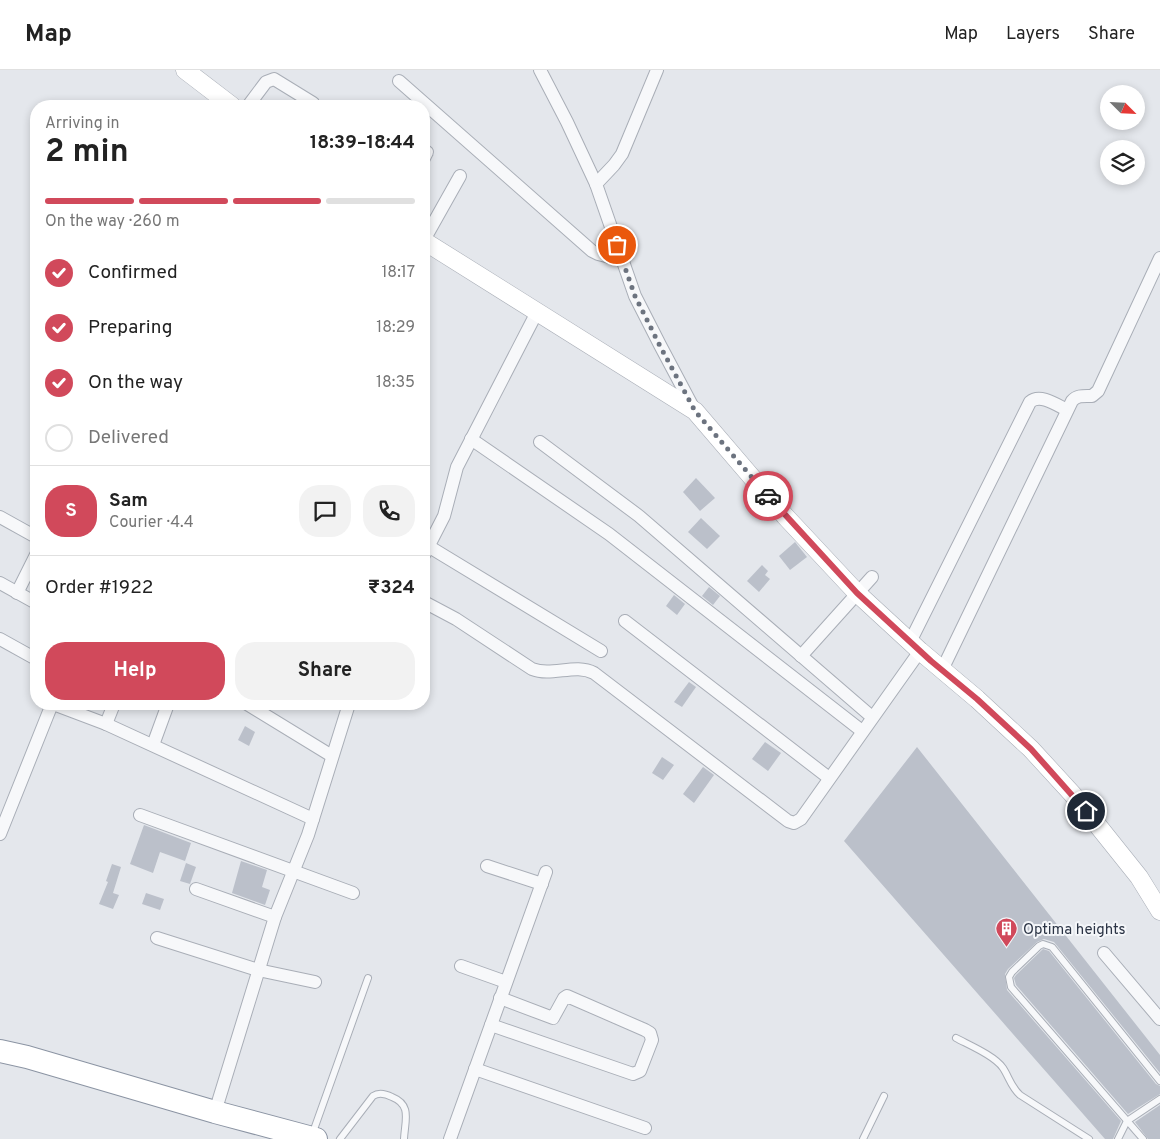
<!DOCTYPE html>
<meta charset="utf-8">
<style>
:root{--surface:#fff;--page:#f2f2f2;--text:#222;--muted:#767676;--line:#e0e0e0;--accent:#d1495b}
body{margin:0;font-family:Overpass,sans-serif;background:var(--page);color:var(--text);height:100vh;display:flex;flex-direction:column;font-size:19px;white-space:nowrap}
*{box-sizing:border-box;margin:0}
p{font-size:16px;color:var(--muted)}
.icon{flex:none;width:28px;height:28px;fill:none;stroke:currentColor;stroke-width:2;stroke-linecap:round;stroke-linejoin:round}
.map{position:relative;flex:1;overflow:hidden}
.side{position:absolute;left:30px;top:30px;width:400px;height:610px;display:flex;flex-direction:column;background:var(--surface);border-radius:20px;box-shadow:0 2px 8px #0003}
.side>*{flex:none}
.needle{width:32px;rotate:114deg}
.controls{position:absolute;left:1100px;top:15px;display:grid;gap:10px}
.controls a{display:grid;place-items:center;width:45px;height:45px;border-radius:50%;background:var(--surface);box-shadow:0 2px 8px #0003;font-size:25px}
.pin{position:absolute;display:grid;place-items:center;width:42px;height:42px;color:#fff;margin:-21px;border:2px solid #fff;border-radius:50%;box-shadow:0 1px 5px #0007}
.courier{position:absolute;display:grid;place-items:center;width:50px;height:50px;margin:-25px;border:4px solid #d1495b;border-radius:50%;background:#fff;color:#222;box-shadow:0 1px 6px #0007}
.summary em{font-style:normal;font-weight:700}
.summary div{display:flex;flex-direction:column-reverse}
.summary{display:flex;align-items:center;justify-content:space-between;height:85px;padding:0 15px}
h1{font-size:32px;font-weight:700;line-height:38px}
.bar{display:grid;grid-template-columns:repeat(4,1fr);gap:8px 5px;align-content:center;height:60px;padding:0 15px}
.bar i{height:6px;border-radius:4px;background:var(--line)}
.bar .current{background:var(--accent)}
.bar p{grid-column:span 4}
.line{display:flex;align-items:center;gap:12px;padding:0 15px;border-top:1px solid var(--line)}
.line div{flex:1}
.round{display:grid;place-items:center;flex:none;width:52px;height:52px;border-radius:20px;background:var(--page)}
ol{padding:0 15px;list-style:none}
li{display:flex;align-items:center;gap:15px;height:55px}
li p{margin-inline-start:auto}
li .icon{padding:5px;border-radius:50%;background:var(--accent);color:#fff;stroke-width:4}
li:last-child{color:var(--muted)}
li i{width:28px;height:28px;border:2px solid var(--line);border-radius:50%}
.cta{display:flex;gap:10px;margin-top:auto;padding:10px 15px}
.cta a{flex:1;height:58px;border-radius:20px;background:var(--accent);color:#fff;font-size:20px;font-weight:700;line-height:58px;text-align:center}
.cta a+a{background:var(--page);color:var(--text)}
header{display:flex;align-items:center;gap:30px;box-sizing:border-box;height:70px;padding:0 25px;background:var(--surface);border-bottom:1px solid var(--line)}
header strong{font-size:24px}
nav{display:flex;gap:28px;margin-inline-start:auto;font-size:18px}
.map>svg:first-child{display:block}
</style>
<header>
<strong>Map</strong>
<nav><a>Map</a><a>Layers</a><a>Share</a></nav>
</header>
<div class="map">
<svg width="1160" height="1069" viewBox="0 0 1160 1069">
<rect width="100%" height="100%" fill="#e4e7ec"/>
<g fill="#bbc0ca">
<polygon points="696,408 715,428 700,441 683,422"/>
<polygon points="701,448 720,466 707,479 688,462"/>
<polygon points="795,472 807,487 790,500 779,486"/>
<polygon points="762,495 768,501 765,505 770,509 759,522 747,511"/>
<polygon points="709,517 720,526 713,535 702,526"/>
<polygon points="674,525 685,534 677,545 666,536"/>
<polygon points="689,612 696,617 682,637 674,632"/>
<polygon points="245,656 255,662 249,676 238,670"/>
<polygon points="765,672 781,683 768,701 752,689"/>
<polygon points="917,677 1160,985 1160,1003 1054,872 1044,869 1037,872 1008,899 1005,904 1007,920 1121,1051 1113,1069 1105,1069 844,771"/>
<polygon points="662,687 674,695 663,710 652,703"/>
<polygon points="703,697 714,705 694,733 683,724"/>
<polygon points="144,755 191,773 185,791 160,782 153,803 130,794"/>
<polygon points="241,791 267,800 262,817 270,820 265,835 232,823"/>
<polygon points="186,793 196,797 190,814 180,811"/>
<polygon points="112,794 121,797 113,823 119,825 113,839 99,834 108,812 106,811"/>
<polygon points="146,823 164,829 160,840 142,834"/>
<polygon points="1043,879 1049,881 1156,1014 1160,1016 1160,1024 1128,1044 1016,915 1014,908 1016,905"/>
<polygon points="1160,1035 1160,1069 1148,1069 1135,1052"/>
</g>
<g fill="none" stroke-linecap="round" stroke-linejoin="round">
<defs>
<g id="lane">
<path d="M956 968C969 975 995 986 1003 998 1009 1007 1011 1017 1020 1025L1089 1069"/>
<polyline points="312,1065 368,908"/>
<path d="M340 1069 373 1026C379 1022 386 1024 392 1027 412 1035 405 1050 404 1069"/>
<polyline points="863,1069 884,1026"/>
<polyline points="1118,1069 1127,1051 1160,1029"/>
<polyline points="1143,1069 1011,917 1009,907 1012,902 1039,876 1043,874 1052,877 1160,1011"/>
</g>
<g id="street">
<polyline points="540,0 567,52 596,114 635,226 660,275 695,341"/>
<polyline points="399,11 592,181 598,184 622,190"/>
<polyline points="248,36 266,12 274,9 313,33"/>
<polyline points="424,88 427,82"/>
<polyline points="596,114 614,95 622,84 657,0"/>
<polyline points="424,170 460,106"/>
<polyline points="471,369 609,464 862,661"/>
<polyline points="540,372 639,446 872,647"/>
<polyline points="0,447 36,467"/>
<polyline points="428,476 601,581"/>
<polyline points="424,485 444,446 457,397 537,242"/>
<polyline points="0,513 36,533"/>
<polyline points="17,523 36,485"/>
<path d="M424 532 456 549 532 599C552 607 575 593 594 603L788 751 794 753 801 749 920 581"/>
<polyline points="625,551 829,708"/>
<polyline points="0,569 36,589"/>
<path d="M910 572 1030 332C1040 323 1057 335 1067 340"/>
<polyline points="801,586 872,507"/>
<path d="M942 600 1072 331C1077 325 1084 326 1092 326L1098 321 1160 188"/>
<polyline points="53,634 106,654 313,749"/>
<polyline points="247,634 332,686"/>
<polyline points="106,654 114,634"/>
<polyline points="153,675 168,634"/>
<polyline points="140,745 353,823"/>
<polyline points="0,764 52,634"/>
<polyline points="487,796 542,814"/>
<polyline points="196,819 275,847"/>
<polyline points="157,868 258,900 315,912"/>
<polyline points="1104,883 1160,949"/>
<polyline points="461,896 506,912"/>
<polyline points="491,955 633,1004 640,1001 652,970 650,963 645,960 567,926 564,928 553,948 500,928"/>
<polyline points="475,999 645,1058"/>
<polyline points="215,1042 275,847 308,765 349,634"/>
<polyline points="450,1069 546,802"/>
</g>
<g id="secondary">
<polyline points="185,0 232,36"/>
<polyline points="424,171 695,341 785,446 857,523 920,581 977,629 1031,679 1075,727 1139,807 1160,841"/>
</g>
<polyline id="highway" points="0,981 27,987 215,1042 316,1069"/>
</defs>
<use href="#lane" stroke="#a9aeb7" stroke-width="8"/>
<use href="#street" stroke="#a9aeb7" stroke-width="14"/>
<use href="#secondary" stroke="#a9aeb7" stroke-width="19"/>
<use href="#highway" stroke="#8b94a3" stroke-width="24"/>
<use href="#lane" stroke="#f7f8fa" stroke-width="6"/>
<use href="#street" stroke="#f7f8fa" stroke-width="12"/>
<use href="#secondary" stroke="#fff" stroke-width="18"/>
<use href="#highway" stroke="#fff" stroke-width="22"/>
</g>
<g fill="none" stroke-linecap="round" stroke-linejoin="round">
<polyline stroke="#6c737f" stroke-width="5" stroke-dasharray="0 9" points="617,175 635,226 660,276 695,341 768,426"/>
<polyline stroke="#d1495b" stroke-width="6" points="768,426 857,523 931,591 977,629 1031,679 1086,741"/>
</g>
<defs>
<symbol id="building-pin" viewBox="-11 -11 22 30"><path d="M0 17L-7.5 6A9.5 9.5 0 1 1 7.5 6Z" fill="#d1495b" stroke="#f4f6f9"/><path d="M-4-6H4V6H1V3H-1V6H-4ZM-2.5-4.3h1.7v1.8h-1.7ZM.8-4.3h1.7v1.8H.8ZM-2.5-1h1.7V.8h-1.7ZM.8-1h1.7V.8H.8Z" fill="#fff"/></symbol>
</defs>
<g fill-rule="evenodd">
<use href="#building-pin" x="994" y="846" width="25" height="34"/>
</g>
<g text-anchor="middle" stroke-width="4" stroke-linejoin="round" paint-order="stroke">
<g font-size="15" fill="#2b3445" stroke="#f4f6f9" text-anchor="start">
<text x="1023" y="864">Optima heights</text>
</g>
</g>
</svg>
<div class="controls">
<a><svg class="needle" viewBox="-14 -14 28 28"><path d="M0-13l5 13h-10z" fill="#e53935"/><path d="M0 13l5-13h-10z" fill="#767676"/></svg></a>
<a><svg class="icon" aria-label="layers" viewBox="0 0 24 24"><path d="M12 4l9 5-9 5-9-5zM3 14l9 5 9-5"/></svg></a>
</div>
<div class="pin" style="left:617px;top:175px;background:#ea580c"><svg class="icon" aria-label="bag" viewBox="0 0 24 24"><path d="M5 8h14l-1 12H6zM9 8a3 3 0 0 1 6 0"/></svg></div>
<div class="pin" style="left:1086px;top:741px;background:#1f2937"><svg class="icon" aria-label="home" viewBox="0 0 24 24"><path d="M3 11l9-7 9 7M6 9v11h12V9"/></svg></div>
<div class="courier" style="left:768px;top:426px"><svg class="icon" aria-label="car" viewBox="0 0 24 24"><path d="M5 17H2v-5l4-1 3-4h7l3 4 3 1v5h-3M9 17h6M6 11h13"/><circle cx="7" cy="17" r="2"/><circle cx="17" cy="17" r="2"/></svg></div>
<section class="side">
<div class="summary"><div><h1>2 min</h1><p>Arriving in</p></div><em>18:39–18:44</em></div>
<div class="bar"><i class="current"></i><i class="current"></i><i class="current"></i><i></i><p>On the way · 260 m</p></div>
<ol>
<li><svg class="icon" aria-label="check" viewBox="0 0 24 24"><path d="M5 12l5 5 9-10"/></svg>Confirmed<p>18:17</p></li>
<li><svg class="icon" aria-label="check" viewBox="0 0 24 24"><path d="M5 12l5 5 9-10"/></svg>Preparing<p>18:29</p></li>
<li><svg class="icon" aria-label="check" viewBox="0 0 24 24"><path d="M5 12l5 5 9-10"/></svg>On the way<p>18:35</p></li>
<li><i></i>Delivered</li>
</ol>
<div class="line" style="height:90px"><b class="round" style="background:var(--accent);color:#fff">S</b><div><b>Sam</b><p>Courier · 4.4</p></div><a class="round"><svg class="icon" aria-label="chat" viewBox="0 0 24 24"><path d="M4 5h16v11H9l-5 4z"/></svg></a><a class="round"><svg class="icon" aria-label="phone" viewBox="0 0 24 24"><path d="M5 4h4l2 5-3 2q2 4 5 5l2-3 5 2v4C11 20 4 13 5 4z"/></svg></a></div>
<div class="line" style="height:65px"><div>Order #1922</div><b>₹324</b></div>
<div class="cta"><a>Help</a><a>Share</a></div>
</section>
</div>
